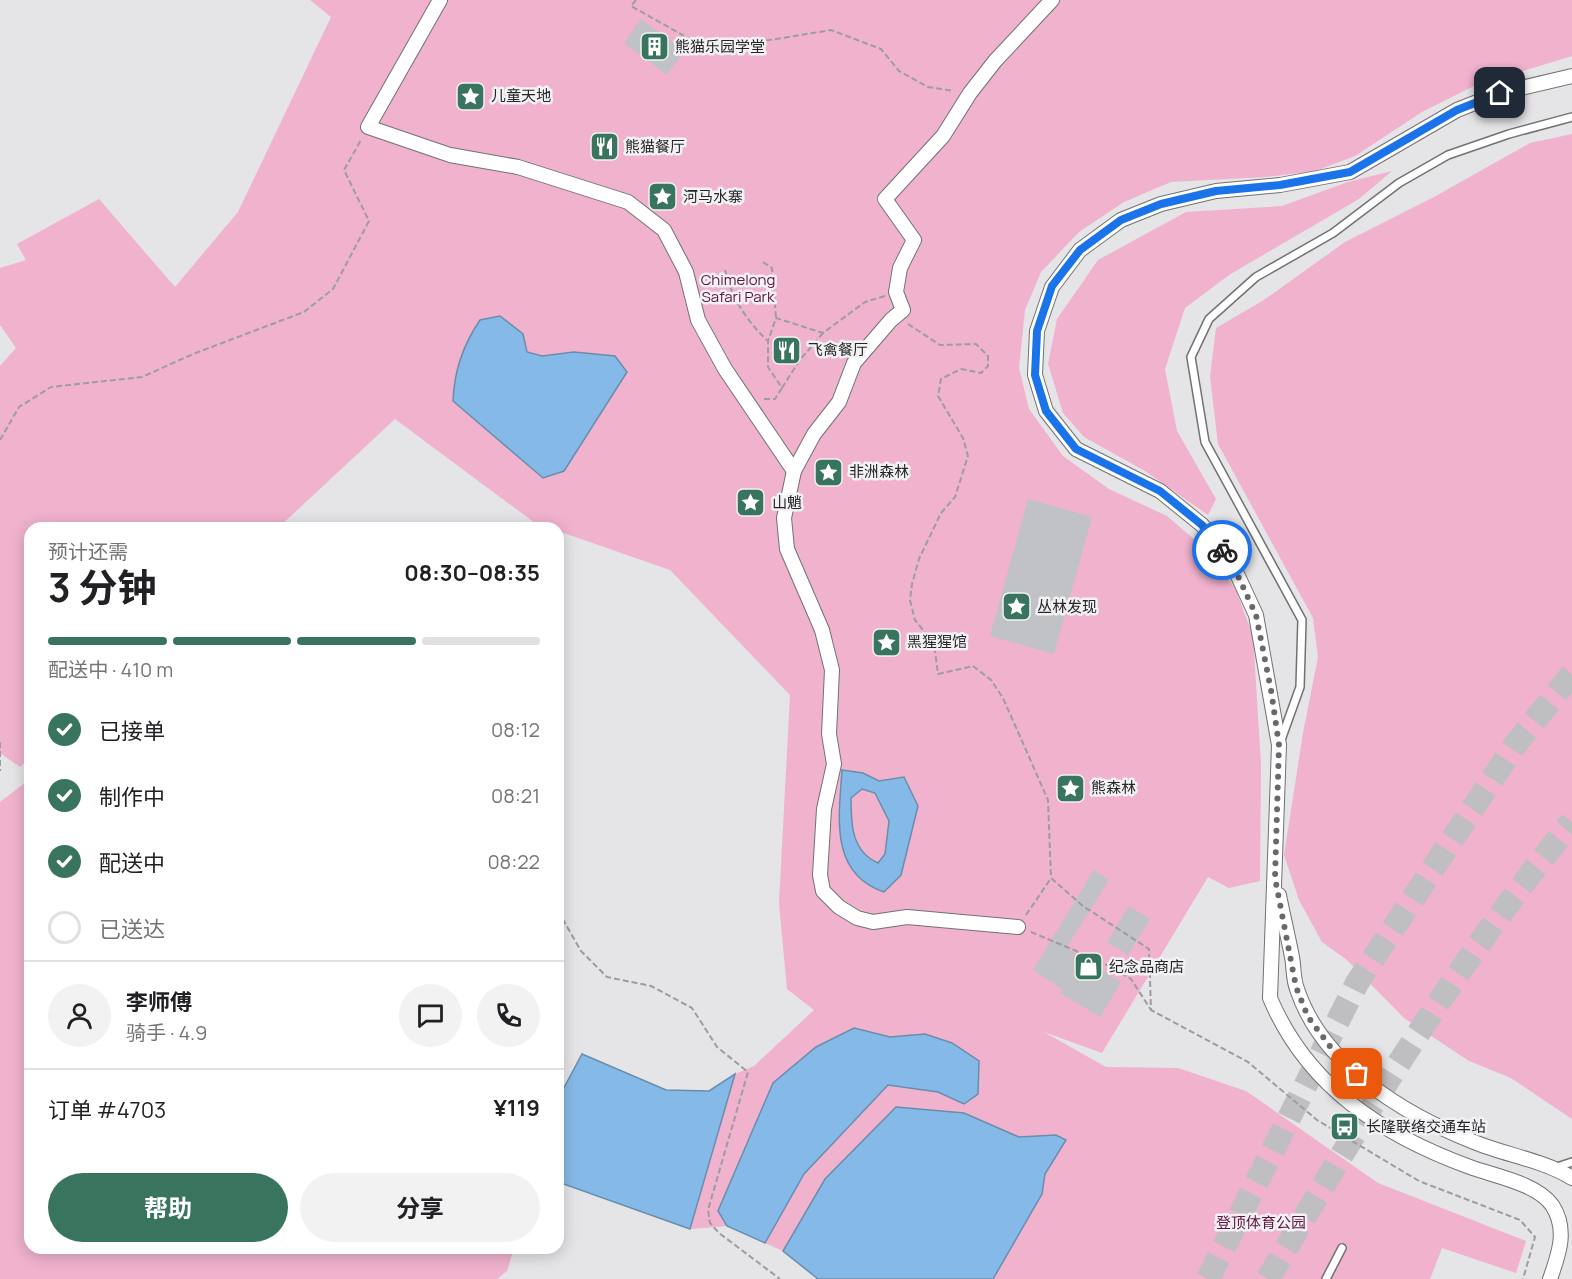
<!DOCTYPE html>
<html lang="zh">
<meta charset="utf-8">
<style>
:root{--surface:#fff;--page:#f2f2f2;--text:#202124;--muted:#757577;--line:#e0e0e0;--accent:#39745e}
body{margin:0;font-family:Manrope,"Noto Sans SC",sans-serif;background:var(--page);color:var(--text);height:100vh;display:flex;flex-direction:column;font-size:22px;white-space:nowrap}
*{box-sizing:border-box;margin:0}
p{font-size:20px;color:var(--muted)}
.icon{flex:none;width:33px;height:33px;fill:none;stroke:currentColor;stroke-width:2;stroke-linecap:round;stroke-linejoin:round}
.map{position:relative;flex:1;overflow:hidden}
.side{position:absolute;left:24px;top:522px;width:540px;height:732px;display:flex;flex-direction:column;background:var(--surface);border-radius:18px;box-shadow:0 3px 15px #0003}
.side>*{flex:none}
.pin{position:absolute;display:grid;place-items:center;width:51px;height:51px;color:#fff;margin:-26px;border-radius:12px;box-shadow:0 3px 9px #0006}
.courier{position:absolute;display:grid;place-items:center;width:60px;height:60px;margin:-30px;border:4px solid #1a73e8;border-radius:50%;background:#fff;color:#222;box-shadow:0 2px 8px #0007}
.summary em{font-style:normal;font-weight:700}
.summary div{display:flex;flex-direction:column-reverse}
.summary{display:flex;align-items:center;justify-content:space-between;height:102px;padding:0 24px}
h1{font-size:39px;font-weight:700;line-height:45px}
.bar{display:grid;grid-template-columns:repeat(4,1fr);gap:9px 6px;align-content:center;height:72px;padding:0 24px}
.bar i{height:8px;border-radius:4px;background:var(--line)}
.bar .active{background:var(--accent)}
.bar p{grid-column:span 4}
.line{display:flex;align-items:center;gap:15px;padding:0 24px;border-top:2px solid var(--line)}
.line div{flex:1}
.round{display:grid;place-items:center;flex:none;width:63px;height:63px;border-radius:32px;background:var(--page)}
ol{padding:0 24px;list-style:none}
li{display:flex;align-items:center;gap:18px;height:66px}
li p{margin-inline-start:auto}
li .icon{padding:6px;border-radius:50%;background:var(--accent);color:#fff;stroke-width:4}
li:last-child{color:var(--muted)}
li i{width:33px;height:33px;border:3px solid var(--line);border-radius:50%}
.button{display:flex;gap:12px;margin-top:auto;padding:12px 24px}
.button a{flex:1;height:69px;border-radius:36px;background:var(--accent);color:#fff;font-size:24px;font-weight:700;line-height:69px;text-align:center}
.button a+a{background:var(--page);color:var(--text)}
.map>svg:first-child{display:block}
</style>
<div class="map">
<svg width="1572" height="1279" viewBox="0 0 1572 1279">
<rect width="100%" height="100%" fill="#e5e4e7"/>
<g fill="#f0b2cd">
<polygon points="310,0 1572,0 1572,56 1474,86 1422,112 1355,156 1315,171 1266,177 1171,182 1124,202 1079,232 1041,272 1025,310 1019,368 1029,409 1063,456 1109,489 1167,516 1203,547 1235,588 1253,636 1261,764 1260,881 1229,888 1208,877 1102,1053 1044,1032 1106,1067 1178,1068 1246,1091 1378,1183 1526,1241 1516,1273 1442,1248 1430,1279 818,1279 783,1251 727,1226 690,1229 735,1074 754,1066 814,1010 787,989 779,903 790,695 670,570 558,531 558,528 535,523 395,419 278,528 30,528 30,757 20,767 0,753 0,366 16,348 0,325 0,268 26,260 17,244 99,199 175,287 238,212 331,17"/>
<polygon points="1572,134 1572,1119 1511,1078 1469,1061 1404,1018 1347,960 1322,942 1299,900 1284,855 1303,733 1318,657 1313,618 1218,444 1210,377 1216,328 1264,300 1345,242 1434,197 1530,143"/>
<polygon points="1392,171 1359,199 1229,275 1185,308 1165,369 1177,431 1216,499 1208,515 1145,471 1084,437 1063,413 1048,364 1057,319 1098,260 1186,212 1282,206 1348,182"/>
<polygon points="30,779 30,1248 514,1248 507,1271 497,1279 0,1279 0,802"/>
</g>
<g fill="#85bae8" stroke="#688eae" stroke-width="1.5" fill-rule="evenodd">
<path d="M500 316 523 334 527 352 542 356 574 352 615 356 627 372 564 471 543 478 453 401C454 371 463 345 480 320Z"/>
<path d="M842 770 863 773 879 781 904 777 918 806 901 875 884 892C829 873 839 817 842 770ZM862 789 875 793 889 821 885 854 878 863C851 851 851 823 851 798Z"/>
<polygon points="854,1028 890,1037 925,1034 952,1043 979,1061 978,1094 964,1104 938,1092 888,1085 804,1174 765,1243 727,1226 718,1211 773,1083 816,1047"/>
<polygon points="582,1054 666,1090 709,1091 735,1074 690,1229 558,1182 558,1099"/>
<polygon points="896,1107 964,1113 1019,1137 1056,1135 1066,1140 1045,1174 1042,1194 993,1279 818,1279 783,1251 825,1179"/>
</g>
<g fill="#c1c2c5">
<polygon points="641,19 684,51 667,75 624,43"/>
<polygon points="1028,499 1092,517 1054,654 990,636"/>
<polygon points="1094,870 1109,880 1066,948 1121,982 1100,1017 1060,993 1062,989 1033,970"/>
<polygon points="1129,906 1150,919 1128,955 1107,942"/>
</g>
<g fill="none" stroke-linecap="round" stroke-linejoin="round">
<g stroke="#bfbec1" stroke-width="24" stroke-dasharray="24 12" stroke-linecap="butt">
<polyline points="1208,1279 1357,983 1515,745 1572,674"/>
<path d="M1268 1279C1360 1122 1456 963 1572 822"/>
</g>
<defs>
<g id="lane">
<polyline points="1281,740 1300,687 1302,620 1205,442 1191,357 1209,319 1256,277 1333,233 1399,183 1448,155 1509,134 1572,117"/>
<polyline points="1554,1168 1572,1162"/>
<polyline points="1326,1279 1342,1248"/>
</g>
<g id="street">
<polyline points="440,0 368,127 450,155 518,167 628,202 664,230 686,272 698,320 725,369 794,471"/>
<path d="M1279 895C1283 916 1288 936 1292 957 1294 967 1293 979 1297 989 1322 1065 1403 1114 1474 1142 1505 1155 1543 1160 1572 1178"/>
<polyline points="1018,927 907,917 873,922 857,918 839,907 823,891 820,875 824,809 834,764 829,734 832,670 822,630 787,549 784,518 794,471 814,434 839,402 854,363 891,320 903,310 896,292 900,268 914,240 885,199 943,136 970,93 995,61 1052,0"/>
<path d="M1550 1279C1559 1254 1568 1229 1552 1205 1536 1183 1494 1176 1470 1167 1382 1135 1307 1086 1270 998L1279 745 1256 615 1231 561 1202 525 1160 491 1076 449 1046 411 1035 375 1037 331 1052 287 1080 250 1121 220 1161 204 1216 191 1280 185 1350 172 1457 110 1500 93 1572 76"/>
</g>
</defs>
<use href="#lane" stroke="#727174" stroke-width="10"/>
<use href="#street" stroke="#727174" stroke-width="16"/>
<g stroke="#9d9d9f" stroke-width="2" stroke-dasharray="6 3" stroke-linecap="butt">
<polyline points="636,0 631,6 695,42 733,46 831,30 881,49 899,71 928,87 954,91"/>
<polyline points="763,262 772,268 776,318"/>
<path d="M725 270C731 297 748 323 768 341"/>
<polyline points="908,324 940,345 976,344 988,356 988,366 981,373 961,369 941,379 938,396 963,438 968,456 955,497 941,513 919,559 912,584 910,600 915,620 928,636 935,651 938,674 973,666 991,680 1003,698 1048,800 1051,878"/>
<polyline points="782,388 799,361 823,333"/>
<polyline points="764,399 775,399 782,388 768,367 768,341 776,318 823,333 865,302 885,296"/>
<polyline points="0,440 19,407 51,387 142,377 193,354 304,312 333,289 369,221 344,170 361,140"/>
<polyline points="0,742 0,771"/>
<polyline points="558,911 581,951 607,977 651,986 692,1008 717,1047 748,1072 708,1210 710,1223 719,1233 780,1279"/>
<polyline points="1026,915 1051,878 1083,906 1149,949 1151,1010 1248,1062 1317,1120 1419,1181 1520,1220 1535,1237 1523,1279"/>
<polyline points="1031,932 1100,961 1131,979 1151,1010"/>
</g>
<use href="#lane" stroke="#fff" stroke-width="7"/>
<use href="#street" stroke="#fff" stroke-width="14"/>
</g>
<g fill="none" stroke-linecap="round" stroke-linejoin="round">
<polyline stroke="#69686a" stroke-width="6" stroke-dasharray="0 10.8" points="1222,550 1231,561 1256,615 1271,690 1279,745 1275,878 1296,987 1308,1017 1332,1049 1357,1074"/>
<polyline stroke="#1a73e8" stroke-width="8" points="1222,550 1202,525 1160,491 1076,449 1046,411 1035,375 1037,331 1052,286 1080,250 1121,220 1161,204 1216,191 1280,185 1350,172 1457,110 1500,93"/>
</g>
<defs>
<symbol id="building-square" viewBox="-11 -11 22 22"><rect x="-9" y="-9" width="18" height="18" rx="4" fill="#39745e" stroke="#f2f1f4"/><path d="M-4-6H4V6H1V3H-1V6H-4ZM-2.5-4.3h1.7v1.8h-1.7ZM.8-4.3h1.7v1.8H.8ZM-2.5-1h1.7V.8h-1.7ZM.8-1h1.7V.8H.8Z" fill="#fff"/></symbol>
<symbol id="sight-square" viewBox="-11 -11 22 22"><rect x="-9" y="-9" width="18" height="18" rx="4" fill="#39745e" stroke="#f2f1f4"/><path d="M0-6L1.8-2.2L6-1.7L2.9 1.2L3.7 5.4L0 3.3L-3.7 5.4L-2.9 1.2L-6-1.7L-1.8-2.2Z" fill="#fff"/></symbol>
<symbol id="restaurant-square" viewBox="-11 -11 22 22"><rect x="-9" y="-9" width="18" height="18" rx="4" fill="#39745e" stroke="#f2f1f4"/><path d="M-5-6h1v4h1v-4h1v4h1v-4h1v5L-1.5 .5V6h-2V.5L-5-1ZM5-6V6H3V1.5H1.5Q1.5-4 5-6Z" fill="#fff"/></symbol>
<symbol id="shop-square" viewBox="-11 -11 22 22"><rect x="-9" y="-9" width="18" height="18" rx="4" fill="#39745e" stroke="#f2f1f4"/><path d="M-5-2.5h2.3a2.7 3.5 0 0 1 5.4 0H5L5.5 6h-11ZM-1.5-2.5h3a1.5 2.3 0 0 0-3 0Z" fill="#fff"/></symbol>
<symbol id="bus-square" viewBox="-11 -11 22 22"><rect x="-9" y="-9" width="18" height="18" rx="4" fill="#39745e" stroke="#f2f1f4"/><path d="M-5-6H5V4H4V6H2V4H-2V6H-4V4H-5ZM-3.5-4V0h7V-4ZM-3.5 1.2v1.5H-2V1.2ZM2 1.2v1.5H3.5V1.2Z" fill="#fff"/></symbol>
</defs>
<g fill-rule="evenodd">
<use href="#building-square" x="638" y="30" width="33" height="33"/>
<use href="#sight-square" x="454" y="80" width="33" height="33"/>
<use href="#restaurant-square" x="588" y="130" width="33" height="33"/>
<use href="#sight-square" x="646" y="180" width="33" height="33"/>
<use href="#restaurant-square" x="770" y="334" width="33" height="33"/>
<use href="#sight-square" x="812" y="456" width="33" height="33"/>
<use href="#sight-square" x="734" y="486" width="33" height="33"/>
<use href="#sight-square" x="1000" y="590" width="33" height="33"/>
<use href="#sight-square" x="870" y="626" width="33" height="33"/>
<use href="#sight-square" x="1054" y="772" width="33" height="33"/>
<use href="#shop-square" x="1072" y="950" width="33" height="33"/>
<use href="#bus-square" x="1328" y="1110" width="33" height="33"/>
</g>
<g text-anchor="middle" stroke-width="5" stroke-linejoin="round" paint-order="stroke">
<g font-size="15" fill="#262627" stroke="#f2f1f4" text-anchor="start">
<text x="675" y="52">熊猫乐园学堂</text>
<text x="491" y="101">儿童天地</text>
<text x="625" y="152">熊猫餐厅</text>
<text x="683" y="202">河马水寨</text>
<text x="808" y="355">飞禽餐厅</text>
<text x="849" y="477">非洲森林</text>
<text x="772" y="508">山魈</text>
<text x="1037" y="612">丛林发现</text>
<text x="907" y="647">黑猩猩馆</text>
<text x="1091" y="793">熊森林</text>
<text x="1109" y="972">纪念品商店</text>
<text x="1366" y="1132">长隆联络交通车站</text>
</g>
<g font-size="15" fill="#61153f" stroke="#f2f1f4">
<text x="738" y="285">Chimelong<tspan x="738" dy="17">Safari Park</tspan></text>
<text x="1261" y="1228">登顶体育公园</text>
</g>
</g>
</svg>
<div class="pin" style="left:1357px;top:1074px;background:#ea580c"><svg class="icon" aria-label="bag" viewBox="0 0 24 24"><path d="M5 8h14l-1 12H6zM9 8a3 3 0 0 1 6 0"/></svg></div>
<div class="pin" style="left:1500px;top:93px;background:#1f2937"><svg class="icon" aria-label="home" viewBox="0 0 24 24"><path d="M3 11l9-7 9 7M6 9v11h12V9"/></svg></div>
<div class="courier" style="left:1222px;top:550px"><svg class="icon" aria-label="bike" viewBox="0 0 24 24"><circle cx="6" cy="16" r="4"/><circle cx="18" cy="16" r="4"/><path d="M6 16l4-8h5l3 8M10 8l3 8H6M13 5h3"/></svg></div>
<section class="side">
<div class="summary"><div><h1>3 分钟</h1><p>预计还需</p></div><em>08:30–08:35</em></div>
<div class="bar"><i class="active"></i><i class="active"></i><i class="active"></i><i></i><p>配送中 · 410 m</p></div>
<ol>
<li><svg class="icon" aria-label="check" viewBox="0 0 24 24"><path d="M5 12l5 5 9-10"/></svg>已接单<p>08:12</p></li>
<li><svg class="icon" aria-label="check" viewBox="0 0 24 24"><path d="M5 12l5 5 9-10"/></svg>制作中<p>08:21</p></li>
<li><svg class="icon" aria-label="check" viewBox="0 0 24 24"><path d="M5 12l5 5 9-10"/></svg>配送中<p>08:22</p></li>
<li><i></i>已送达</li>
</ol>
<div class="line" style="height:108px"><a class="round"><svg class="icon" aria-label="person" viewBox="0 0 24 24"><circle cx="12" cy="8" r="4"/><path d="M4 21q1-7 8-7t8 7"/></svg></a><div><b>李师傅</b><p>骑手 · 4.9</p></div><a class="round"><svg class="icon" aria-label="chat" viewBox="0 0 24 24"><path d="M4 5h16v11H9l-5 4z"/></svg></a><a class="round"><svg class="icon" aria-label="phone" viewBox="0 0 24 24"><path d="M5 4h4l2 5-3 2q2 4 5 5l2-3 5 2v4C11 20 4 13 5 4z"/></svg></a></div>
<div class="line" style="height:78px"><div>订单 #4703</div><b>¥119</b></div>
<div class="button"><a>帮助</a><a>分享</a></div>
</section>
</div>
